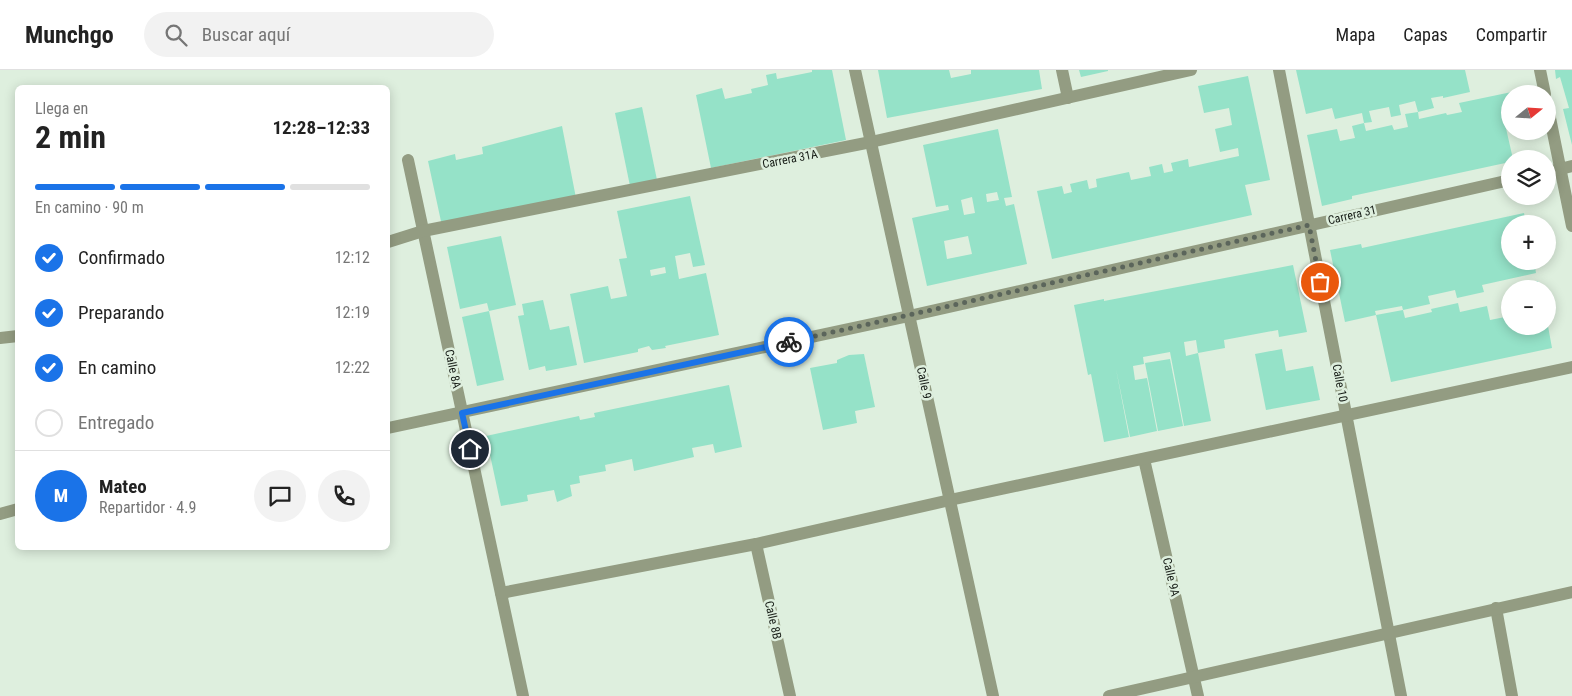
<!DOCTYPE html>
<html lang="es">
<meta charset="utf-8">
<style>
:root{--surface:#fff;--page:#f2f2f2;--text:#222;--muted:#767676;--line:#e0e0e0;--accent:#1a73e8}
body{margin:0;font-family:"Roboto Condensed",sans-serif;background:var(--page);color:var(--text);height:100vh;display:flex;flex-direction:column;font-size:19px;white-space:nowrap}
*{box-sizing:border-box;margin:0}
p{font-size:16px;color:var(--muted)}
.icon{flex:none;width:28px;height:28px;fill:none;stroke:currentColor;stroke-width:2;stroke-linecap:round;stroke-linejoin:round}
.map{position:relative;flex:1;overflow:hidden}
.panel{position:absolute;left:15px;top:15px;width:375px;height:465px;display:flex;flex-direction:column;background:var(--surface);border-radius:8px;box-shadow:0 2px 12px #0003}
.panel>*{flex:none}
.needle{width:32px;rotate:72deg}
.controls{position:absolute;left:1501px;top:15px;display:grid;gap:10px}
.controls a{display:grid;place-items:center;width:55px;height:55px;border-radius:50%;background:var(--surface);box-shadow:0 2px 12px #0003;font-size:25px}
.pin{position:absolute;display:grid;place-items:center;width:42px;height:42px;color:#fff;margin:-21px;border:2px solid #fff;border-radius:50%;box-shadow:0 1px 5px #0007}
.courier{position:absolute;display:grid;place-items:center;width:50px;height:50px;margin:-25px;border:4px solid #1a73e8;border-radius:50%;background:#fff;color:#222;box-shadow:0 1px 6px #0007}
.overview em{font-style:normal;font-weight:700}
.overview div{display:flex;flex-direction:column-reverse}
.overview{display:flex;align-items:center;justify-content:space-between;height:85px;padding:0 20px}
h1{font-size:32px;font-weight:700;line-height:38px}
.bar{display:grid;grid-template-columns:repeat(4,1fr);gap:8px 5px;align-content:center;height:60px;padding:0 20px}
.bar i{height:6px;border-radius:4px;background:var(--line)}
.bar .selected{background:var(--accent)}
.bar p{grid-column:span 4}
.line{display:flex;align-items:center;gap:12px;padding:0 20px;border-top:1px solid var(--line)}
.line div{flex:1}
.round{display:grid;place-items:center;flex:none;width:52px;height:52px;border-radius:26px;background:var(--page)}
ol{padding:0 20px;list-style:none}
li{display:flex;align-items:center;gap:15px;height:55px}
li p{margin-inline-start:auto}
li .icon{padding:5px;border-radius:50%;background:var(--accent);color:#fff;stroke-width:4}
li:last-child{color:var(--muted)}
li i{width:28px;height:28px;border:2px solid var(--line);border-radius:50%}
header{display:flex;align-items:center;gap:30px;box-sizing:border-box;height:70px;padding:0 25px;background:var(--surface);border-bottom:1px solid var(--line)}
header strong{font-size:24px}
nav{display:flex;gap:28px;margin-inline-start:auto;font-size:18px}
.search{width:350px;height:45px;background:var(--page);display:flex;align-items:center;gap:12px;box-sizing:border-box;padding:0 18px;border-radius:28px;color:var(--muted);font-size:19px}
.map>svg:first-child{display:block}
</style>
<header>
<strong>Munchgo</strong>
<div class="search"><svg class="icon" aria-label="search" viewBox="0 0 24 24"><circle cx="10" cy="10" r="6"/><path d="M15 15l6 6"/></svg>Buscar aquí</div>
<nav><a>Mapa</a><a>Capas</a><a>Compartir</a></nav>
</header>
<div class="map">
<svg width="1572" height="626" viewBox="0 0 1572 626">
<rect width="100%" height="100%" fill="#deefde"/>
<g fill="#95e2c8" fill-rule="evenodd">
<polygon points="812,0 832,0 846,70 711,98 696,25 722,18 725,29 752,23 751,19 768,15 766,5 776,3 777,9 812,2"/>
<polygon points="878,0 949,0 951,8 971,4 971,0 1039,0 1042,19 887,48"/>
<polygon points="1079,0 1108,0 1108,1 1081,7"/>
<path d="M1296 0H1465L1470 22 1443 28V26L1431 28 1434 38 1418 42 1419 49 1446 43 1447 45 1462 42 1459 33 1526 19 1527 24H1510V53L1505 54 1513 89H1510V92L1352 126V129L1322 136 1307 65 1337 59 1340 71 1355 68 1352 56 1364 53 1362 43 1335 49 1332 38 1306 44ZM1415 31 1418 42 1405 44 1408 57 1394 60 1392 55 1366 61 1364 53 1372 52 1369 41 1389 37 1391 47 1401 45 1399 35Z"/>
<polygon points="1555,0 1572,0 1572,75 1563,39 1569,38 1560,7 1556,9"/>
<polygon points="1248,6 1270,110 1245,115 1252,145 1052,189 1037,121 1062,116 1064,124 1072,122 1070,114 1087,110 1089,119 1097,117 1096,109 1129,102 1131,110 1151,106 1149,97 1162,94 1164,103 1173,101 1171,93 1188,89 1189,97 1239,86 1238,78 1220,82 1215,59 1232,55 1229,38 1204,43 1198,16"/>
<polygon points="642,37 657,110 630,116 615,43"/>
<polygon points="562,56 576,128 442,156 428,91 455,84 456,90 483,84 482,77"/>
<path d="M998 59 1012 127 1004 128 1006 136 1014 134 1027 194 927 216 912 148 949 140 948 135 936 137 923 75ZM997 122 999 130 987 132 986 124ZM972 127 975 143 964 145 961 130ZM968 166 972 184 947 189 944 171Z"/>
<path d="M690 126 705 195 693 197 690 183 675 186 679 209 706 203 719 265 665 276 666 278 652 280 649 276 638 279V282L584 293 570 224 608 216 611 229 627 226 619 189 627 188 617 141ZM665 197 666 203 651 206 650 200Z"/>
<polygon points="1524,143 1526,154 1510,154 1510,191 1534,191 1536,203 1482,215 1484,222 1457,228 1455,220 1428,226 1430,234 1403,240 1405,248 1432,242 1431,239 1458,233 1460,242 1487,236 1490,250 1510,246 1510,256 1548,256 1552,278 1391,312 1376,245 1403,240 1402,236 1375,241 1376,245 1345,252 1330,180 1361,174 1362,178"/>
<polygon points="501,166 516,235 489,241 487,233 460,239 447,177"/>
<path d="M1293 195 1307 262 1279 267 1278 260 1224 270 1225 278 1198 283 1211 351 1184 356 1170 282 1143 287 1144 294 1133 296 1135 310 1147 308 1157 361 1130 367 1116 299 1129 367 1104 372 1091 304 1088 305 1074 235 1104 229V231ZM1196 270 1198 283 1186 286 1184 272Z"/>
<polygon points="1538,211 1540,219 1511,219 1511,216"/>
<polygon points="543,230 550,260 569,256 577,295 546,301 545,296 529,300 518,246 524,245 522,234"/>
<polygon points="489,241 504,310 477,316 462,247"/>
<polygon points="1282,279 1286,301 1313,296 1320,330 1266,340 1255,284"/>
<polygon points="864,284 875,337 855,341 857,353 823,360 810,298 837,293 837,290 849,285"/>
<polygon points="1170,289 1183,356 1158,361 1145,293"/>
<polygon points="729,315 742,377 715,383 713,374 692,378 694,387 634,401 632,389 605,395 606,401 579,406 580,413 570,415 572,426 557,432 554,420 527,425 528,431 501,436 486,366 579,346 580,350 595,347 594,343"/>
</g>
<g fill="none" stroke-linecap="round" stroke-linejoin="round">
<g stroke="#939c82" stroke-width="12">
<polyline points="855,0 993,626"/>
<polyline points="1062,0 1068,28"/>
<polyline points="1279,0 1401,626"/>
<polyline points="1540,0 1545,24"/>
<polyline points="1548,38 1572,156"/>
<polyline points="408,90 523,626"/>
<polyline points="1548,102 1572,96"/>
<polyline points="388,172 423,161 871,72 1191,0"/>
<polyline points="0,268 18,266"/>
<polyline points="388,358 909,246 1510,110"/>
<polyline points="1144,389 1198,626"/>
<polyline points="0,444 18,439"/>
<polyline points="756,474 790,626"/>
<polyline points="501,523 756,474 950,430 1572,297"/>
<polyline points="1496,538 1512,626"/>
<polyline points="1109,626 1572,522"/>
</g>
</g>
<g fill="none" stroke-linecap="round" stroke-linejoin="round">
<polyline stroke="#5b655b" stroke-width="5" stroke-dasharray="0 9" points="789,272 1309,155 1320,212"/>
<polyline stroke="#1a73e8" stroke-width="6" points="470,379 462,343 789,272"/>
</g>
<g text-anchor="middle" stroke-width="5" stroke-linejoin="round" paint-order="stroke">
<g font-size="12" fill="#151b15" stroke="#deefde">
<text transform="translate(790 89) rotate(-11)" y="4">Carrera 31A</text>
<text transform="translate(1352 145) rotate(-13)" y="4">Carrera 31</text>
<text transform="translate(453 299) rotate(78)" y="4">Calle 8A</text>
<text transform="translate(924 313) rotate(78)" y="4">Calle 9</text>
<text transform="translate(1340 313) rotate(79)" y="4">Calle 10</text>
<text transform="translate(1171 507) rotate(77)" y="4">Calle 9A</text>
<text transform="translate(773 550) rotate(77)" y="4">Calle 8B</text>
</g>
</g>
</svg>
<div class="controls">
<a><svg class="needle" viewBox="-14 -14 28 28"><path d="M0-13l5 13h-10z" fill="#e53935"/><path d="M0 13l5-13h-10z" fill="#767676"/></svg></a>
<a><svg class="icon" aria-label="layers" viewBox="0 0 24 24"><path d="M12 4l9 5-9 5-9-5zM3 14l9 5 9-5"/></svg></a>
<a>+</a>
<a>−</a>
</div>
<div class="pin" style="left:1320px;top:212px;background:#ea580c"><svg class="icon" aria-label="bag" viewBox="0 0 24 24"><path d="M5 8h14l-1 12H6zM9 8a3 3 0 0 1 6 0"/></svg></div>
<div class="pin" style="left:470px;top:379px;background:#1f2937"><svg class="icon" aria-label="home" viewBox="0 0 24 24"><path d="M3 11l9-7 9 7M6 9v11h12V9"/></svg></div>
<div class="courier" style="left:789px;top:272px"><svg class="icon" aria-label="bike" viewBox="0 0 24 24"><circle cx="6" cy="16" r="4"/><circle cx="18" cy="16" r="4"/><path d="M6 16l4-8h5l3 8M10 8l3 8H6M13 5h3"/></svg></div>
<section class="panel">
<div class="overview"><div><h1>2 min</h1><p>Llega en</p></div><em>12:28–12:33</em></div>
<div class="bar"><i class="selected"></i><i class="selected"></i><i class="selected"></i><i></i><p>En camino · 90 m</p></div>
<ol>
<li><svg class="icon" aria-label="check" viewBox="0 0 24 24"><path d="M5 12l5 5 9-10"/></svg>Confirmado<p>12:12</p></li>
<li><svg class="icon" aria-label="check" viewBox="0 0 24 24"><path d="M5 12l5 5 9-10"/></svg>Preparando<p>12:19</p></li>
<li><svg class="icon" aria-label="check" viewBox="0 0 24 24"><path d="M5 12l5 5 9-10"/></svg>En camino<p>12:22</p></li>
<li><i></i>Entregado</li>
</ol>
<div class="line" style="height:90px"><b class="round" style="background:var(--accent);color:#fff">M</b><div><b>Mateo</b><p>Repartidor · 4.9</p></div><a class="round"><svg class="icon" aria-label="chat" viewBox="0 0 24 24"><path d="M4 5h16v11H9l-5 4z"/></svg></a><a class="round"><svg class="icon" aria-label="phone" viewBox="0 0 24 24"><path d="M5 4h4l2 5-3 2q2 4 5 5l2-3 5 2v4C11 20 4 13 5 4z"/></svg></a></div>
</section>
</div>
